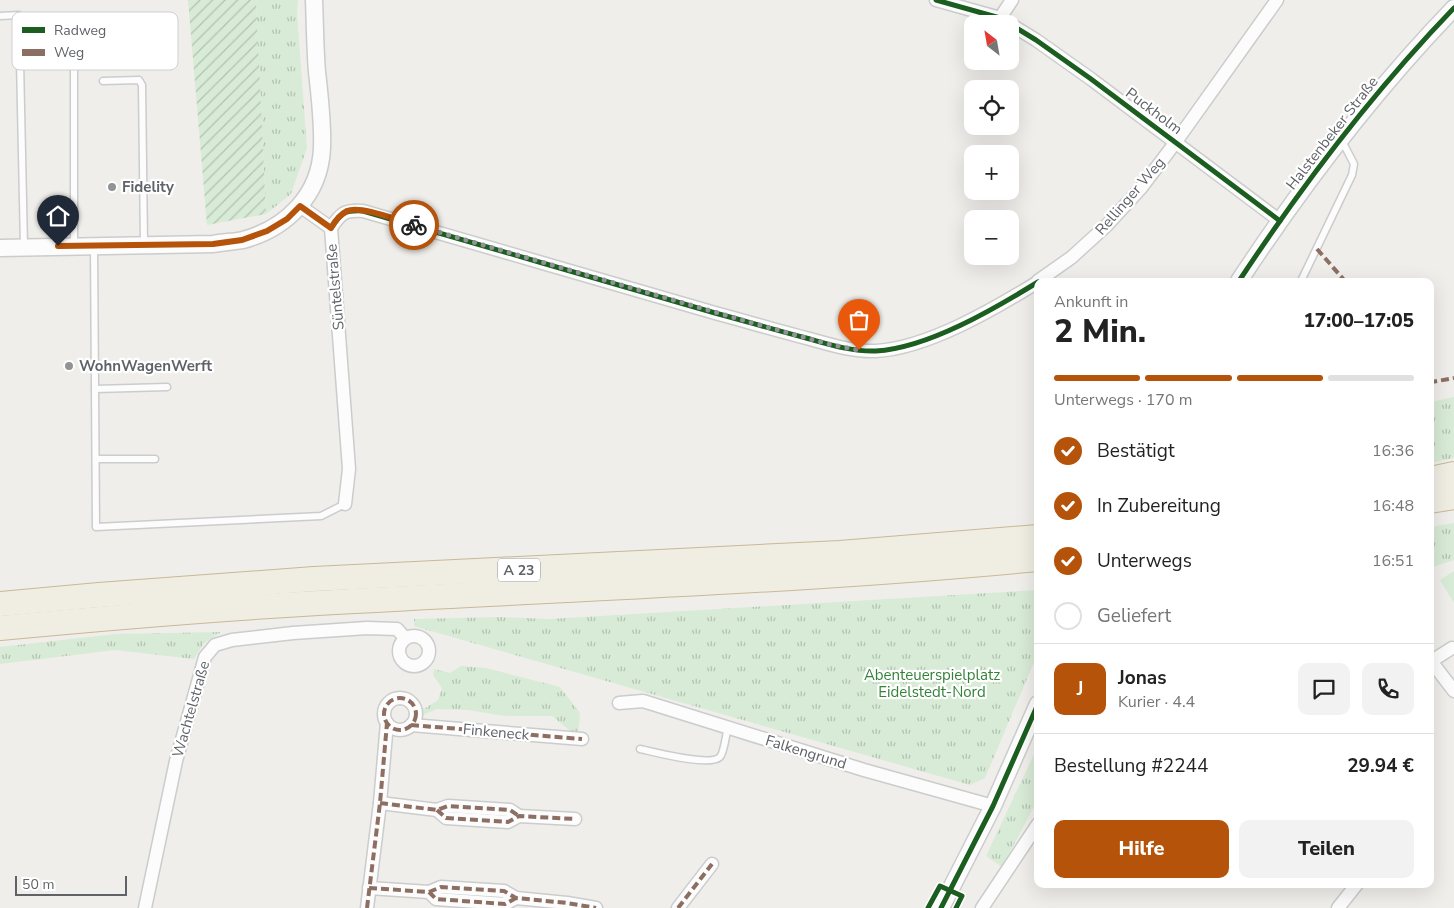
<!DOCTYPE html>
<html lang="de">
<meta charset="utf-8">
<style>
:root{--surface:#fff;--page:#f2f2f2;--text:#222;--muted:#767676;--line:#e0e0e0;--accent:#b45309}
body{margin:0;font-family:"Nunito Sans",sans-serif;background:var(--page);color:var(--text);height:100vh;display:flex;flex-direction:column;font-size:19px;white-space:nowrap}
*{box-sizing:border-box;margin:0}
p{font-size:16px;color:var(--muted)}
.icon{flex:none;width:28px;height:28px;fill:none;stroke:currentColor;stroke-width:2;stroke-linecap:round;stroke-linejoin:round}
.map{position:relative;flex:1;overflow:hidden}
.drawer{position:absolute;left:1034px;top:278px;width:400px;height:610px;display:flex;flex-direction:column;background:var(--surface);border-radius:10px;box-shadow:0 5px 20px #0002}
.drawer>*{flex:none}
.needle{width:32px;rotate:329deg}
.buttons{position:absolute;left:964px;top:15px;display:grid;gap:10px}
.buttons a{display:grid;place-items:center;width:55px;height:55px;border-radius:10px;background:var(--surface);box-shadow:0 5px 20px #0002;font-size:25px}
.scale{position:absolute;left:15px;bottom:12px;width:112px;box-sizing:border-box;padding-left:5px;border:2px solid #5f6368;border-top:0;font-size:14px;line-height:18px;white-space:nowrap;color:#5f6368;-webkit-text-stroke:4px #fff;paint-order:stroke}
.pin{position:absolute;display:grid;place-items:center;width:42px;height:42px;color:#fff;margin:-51px -21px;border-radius:50% 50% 50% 0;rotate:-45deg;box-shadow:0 0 5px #0007}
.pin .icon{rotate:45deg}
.courier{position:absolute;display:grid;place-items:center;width:50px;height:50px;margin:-25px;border:4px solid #b45309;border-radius:50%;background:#fff;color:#222;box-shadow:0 1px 6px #0007}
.headline em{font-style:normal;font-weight:800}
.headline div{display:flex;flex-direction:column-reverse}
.headline{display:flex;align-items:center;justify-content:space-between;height:85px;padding:0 20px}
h1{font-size:32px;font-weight:800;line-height:38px}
.bar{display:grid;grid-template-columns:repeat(4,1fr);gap:8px 5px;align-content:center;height:60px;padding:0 20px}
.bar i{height:6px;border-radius:4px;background:var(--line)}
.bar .active{background:var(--accent)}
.bar p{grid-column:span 4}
.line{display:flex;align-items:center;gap:12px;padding:0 20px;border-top:1px solid var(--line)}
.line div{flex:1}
.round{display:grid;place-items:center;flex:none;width:52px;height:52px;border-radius:10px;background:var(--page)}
ol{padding:0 20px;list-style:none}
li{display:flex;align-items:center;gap:15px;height:55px}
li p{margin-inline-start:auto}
li .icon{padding:5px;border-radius:50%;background:var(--accent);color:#fff;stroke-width:4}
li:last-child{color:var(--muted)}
li i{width:28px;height:28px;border:2px solid var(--line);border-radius:50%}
.cta{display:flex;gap:10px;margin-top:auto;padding:10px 20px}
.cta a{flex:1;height:58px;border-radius:10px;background:var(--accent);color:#fff;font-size:20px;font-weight:800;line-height:58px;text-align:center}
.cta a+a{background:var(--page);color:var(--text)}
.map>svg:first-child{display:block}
</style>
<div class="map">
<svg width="1454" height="908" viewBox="0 0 1454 908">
<defs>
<pattern id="grass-tufts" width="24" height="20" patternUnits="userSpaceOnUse" patternTransform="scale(1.25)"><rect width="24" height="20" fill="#d8ebd6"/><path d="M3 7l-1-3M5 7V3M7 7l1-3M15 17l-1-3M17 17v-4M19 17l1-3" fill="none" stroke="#b2c2b1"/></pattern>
<pattern id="garden-furrows" width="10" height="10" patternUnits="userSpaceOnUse" patternTransform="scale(1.25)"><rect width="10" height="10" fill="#d8ebd6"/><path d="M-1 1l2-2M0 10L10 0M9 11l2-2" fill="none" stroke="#b2c2b1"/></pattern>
</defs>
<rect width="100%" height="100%" fill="#efeeea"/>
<g fill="url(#grass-tufts)">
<polygon points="256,0 298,0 297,13 307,148 291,194 266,214"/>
<polygon points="1454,397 1454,458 1430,463 1430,402"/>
<polygon points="1454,523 1454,560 1430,568 1430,527"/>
<polygon points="1037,590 1037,655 985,778 970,785 414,626 414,619 499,617 550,619"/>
<polygon points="221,632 204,643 194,659 115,650 0,664 0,647 115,634"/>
<polygon points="461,666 486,668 560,687 580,713 578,736 569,730 552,716 505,716 468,710 437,709 418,717 418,706 424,709 438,700 442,688 433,675 434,669 450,673"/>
<polygon points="1037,748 1037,801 1002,867 986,856"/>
</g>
<polygon fill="url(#garden-furrows)" points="188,0 256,0 266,214 207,225"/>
<polygon fill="#d8ebd6" points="1454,571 1454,603 1440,580"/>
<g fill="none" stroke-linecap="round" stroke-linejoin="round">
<defs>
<g id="service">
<polyline points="0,16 19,15 24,247"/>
<polyline points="74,17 74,245"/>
<polyline points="103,81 139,80 142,85 144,244"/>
<polyline points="94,247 96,527 321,516 345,504"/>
<polyline points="1301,281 1352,175 1354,164 1341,139"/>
<polyline points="95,389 167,387"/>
<polyline points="96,459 155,459"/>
<path d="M640 749C654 752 710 767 720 757 724 753 726 734 728 727"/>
</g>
<g id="minor">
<polyline points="936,0 1000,18 1010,24"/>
<polyline points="1000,18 1012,0"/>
<polyline points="1010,24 1036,40 1091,79 1280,221"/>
<polyline points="300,206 331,228"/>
<path d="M331 228C341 213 344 210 363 211 480 245 598 279 715 313 745 321 775 330 806 338 828 344 852 352 876 351 928 348 994 309 1038 282"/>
<polyline points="331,228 349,469 345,504"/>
<polyline points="1038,281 1072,257 1107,225 1141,188 1175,143 1277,0"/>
<circle cx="414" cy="651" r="15"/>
<polyline points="1431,661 1454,691"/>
<polyline points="1430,662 1452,648"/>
<circle cx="400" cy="714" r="16"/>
<polyline points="619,703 643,701 864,770 993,806"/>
<polyline points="411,725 582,739"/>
<polyline points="380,803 437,810 448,806 510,810 519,816"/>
<polyline points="437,810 446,818 508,822 519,816 575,819"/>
<polyline points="369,888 429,892 441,887 504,891 516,898 567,903 596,908"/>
<polyline points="429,892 436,899 505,904 516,898"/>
<polyline points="145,908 176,761 205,657 215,645 232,640 293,633 367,628 397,629 405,638"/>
<polyline points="367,908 380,803 387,723"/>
<polyline points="678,908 712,864"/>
<polyline points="982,908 1038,824"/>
<polyline points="1338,908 1357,884"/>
</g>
<g id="tertiary">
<path d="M0 248 213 244C223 242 233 242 243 240 287 228 320 195 322 148 323 123 320 98 317 72 315 48 315 24 314 0"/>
<path d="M1239 281C1303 184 1373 92 1454 8"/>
<polyline points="941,908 993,806 1038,704"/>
</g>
<g id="motorway">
<polyline points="1430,479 1454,474"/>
<polyline points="1430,501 1454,497"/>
<polyline points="0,604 99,595 314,579 840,553 1038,537"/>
<path d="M0 628C106 618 212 609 318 603 558 589 798 582 1038 559"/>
</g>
</defs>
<use href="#service" stroke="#cbcccc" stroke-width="9"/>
<use href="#minor" stroke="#cbcccc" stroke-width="15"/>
<use href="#tertiary" stroke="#cbcccc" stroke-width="19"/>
<use href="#motorway" stroke="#c8b996" stroke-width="26"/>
<use href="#service" stroke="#fdfcfc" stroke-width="6"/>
<use href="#minor" stroke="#fdfcfc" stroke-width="12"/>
<use href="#tertiary" stroke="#fdfcfc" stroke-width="16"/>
<use href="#motorway" stroke="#f0ede3" stroke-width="24"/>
<g stroke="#8d6e63" stroke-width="4" stroke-dasharray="8 4" stroke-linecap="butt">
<polyline points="1317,249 1345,281"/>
<polyline points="1430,380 1432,382 1454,378"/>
<circle cx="400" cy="714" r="16"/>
<polyline points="411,725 582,739"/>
<polyline points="380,803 437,810 448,806 510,810 519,816"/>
<polyline points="437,810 446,818 508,822 519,816 575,819"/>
<polyline points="369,888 429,892 441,887 504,891 516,898 567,903 596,908"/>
<polyline points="429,892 436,899 505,904 516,898"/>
<polyline points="367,908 380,803 387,723"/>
<polyline points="678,908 712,864"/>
</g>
<defs>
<g id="cycleway">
<polyline points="936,0 1000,18 1010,24"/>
<polyline points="1010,24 1036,40 1091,79 1280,221"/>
<path d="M331 228C341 213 344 210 363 211 480 245 598 279 715 313 745 321 775 330 806 338 828 344 852 352 876 351 928 348 994 309 1038 282"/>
<path d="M1239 281C1303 184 1373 92 1454 8"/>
<polyline points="928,908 940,886 962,896 956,908"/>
<polyline points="941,908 993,806 1038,704"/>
</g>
</defs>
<use href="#cycleway" stroke="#fff" stroke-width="8"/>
<use href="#cycleway" stroke="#1b5e20" stroke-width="5"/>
</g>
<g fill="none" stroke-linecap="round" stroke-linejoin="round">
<polyline stroke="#919496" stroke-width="5" stroke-dasharray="0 9" points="414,225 756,324 832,345 859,350"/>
<path stroke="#b45309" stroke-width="6" d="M58 246 213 244 242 240 267 231 287 219 300 206 331 228C335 221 339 215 347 211 361 205 399 221 414 225"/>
</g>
<g fill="#919496" stroke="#fff" stroke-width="2">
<circle cx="112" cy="187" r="5"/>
<circle cx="69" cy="366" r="5"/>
</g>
<g text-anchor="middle" stroke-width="4.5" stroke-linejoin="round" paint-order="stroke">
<rect fill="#fff" stroke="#8f9295" stroke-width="1" x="498" y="558.5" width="42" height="23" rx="4"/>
<g font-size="14" font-weight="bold" fill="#5f6368">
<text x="519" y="575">A 23</text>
</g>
<g font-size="15" fill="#5f6368" stroke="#fff">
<text transform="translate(1154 111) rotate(37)" y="5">Puckholm</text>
<text transform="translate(1332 133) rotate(-52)" y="5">Halstenbeker Straße</text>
<text transform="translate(1130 196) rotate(-49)" y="5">Rellinger Weg</text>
<text transform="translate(335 287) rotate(-95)" y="5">Süntelstraße</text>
<text transform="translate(191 709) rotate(-74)" y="5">Wachtelstraße</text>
<text transform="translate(496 732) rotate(5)" y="5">Finkeneck</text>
<text transform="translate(806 752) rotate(17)" y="5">Falkengrund</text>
</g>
<g font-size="15" font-weight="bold" fill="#5f6368" stroke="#fff" text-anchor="start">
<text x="122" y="192">Fidelity</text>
<text x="79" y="371">WohnWagenWerft</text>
</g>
<g font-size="15" fill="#348238" stroke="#fff">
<text x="932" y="680">Abenteuerspielplatz<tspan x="932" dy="17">Eidelstedt-Nord</tspan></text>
</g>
</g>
<rect x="12" y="12" width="166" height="58" rx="8" fill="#fff" stroke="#cfd0d2" stroke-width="1"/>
<rect x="22" y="27" width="23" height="6" fill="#1b5e20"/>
<rect x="22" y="49" width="23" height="7" fill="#8d6e63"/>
<g font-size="14" fill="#5f6368">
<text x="54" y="35">Radweg</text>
<text x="54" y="57">Weg</text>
</g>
</svg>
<div class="buttons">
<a><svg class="needle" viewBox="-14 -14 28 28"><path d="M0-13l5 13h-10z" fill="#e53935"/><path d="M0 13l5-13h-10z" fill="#767676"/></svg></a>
<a><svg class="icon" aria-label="locate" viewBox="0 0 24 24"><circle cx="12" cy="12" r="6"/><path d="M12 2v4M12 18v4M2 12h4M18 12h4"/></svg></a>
<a>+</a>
<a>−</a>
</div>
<div class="scale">50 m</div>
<div class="pin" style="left:859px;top:350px;background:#ea580c"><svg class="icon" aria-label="bag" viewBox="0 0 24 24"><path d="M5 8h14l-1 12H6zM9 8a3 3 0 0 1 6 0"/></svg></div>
<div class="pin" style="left:58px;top:246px;background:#1f2937"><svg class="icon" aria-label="home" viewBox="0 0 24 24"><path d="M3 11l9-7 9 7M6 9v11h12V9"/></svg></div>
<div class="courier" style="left:414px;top:225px"><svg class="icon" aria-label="bike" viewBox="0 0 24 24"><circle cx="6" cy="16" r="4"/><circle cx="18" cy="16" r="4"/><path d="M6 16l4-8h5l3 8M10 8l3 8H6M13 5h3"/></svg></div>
<section class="drawer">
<div class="headline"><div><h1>2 Min.</h1><p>Ankunft in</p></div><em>17:00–17:05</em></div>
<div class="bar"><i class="active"></i><i class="active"></i><i class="active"></i><i></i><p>Unterwegs · 170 m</p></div>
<ol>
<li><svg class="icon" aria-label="check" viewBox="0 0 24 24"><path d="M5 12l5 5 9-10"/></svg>Bestätigt<p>16:36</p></li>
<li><svg class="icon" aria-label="check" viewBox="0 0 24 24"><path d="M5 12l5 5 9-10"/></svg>In Zubereitung<p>16:48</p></li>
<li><svg class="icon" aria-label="check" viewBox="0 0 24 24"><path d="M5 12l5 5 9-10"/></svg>Unterwegs<p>16:51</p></li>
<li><i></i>Geliefert</li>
</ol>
<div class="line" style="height:90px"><b class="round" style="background:var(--accent);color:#fff">J</b><div><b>Jonas</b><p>Kurier · 4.4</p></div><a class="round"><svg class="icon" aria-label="chat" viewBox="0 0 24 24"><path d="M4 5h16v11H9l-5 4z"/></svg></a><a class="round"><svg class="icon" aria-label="phone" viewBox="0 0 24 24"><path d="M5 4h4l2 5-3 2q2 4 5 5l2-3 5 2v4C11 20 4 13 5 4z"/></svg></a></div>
<div class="line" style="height:65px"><div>Bestellung #2244</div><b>29.94 €</b></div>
<div class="cta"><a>Hilfe</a><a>Teilen</a></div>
</section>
</div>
